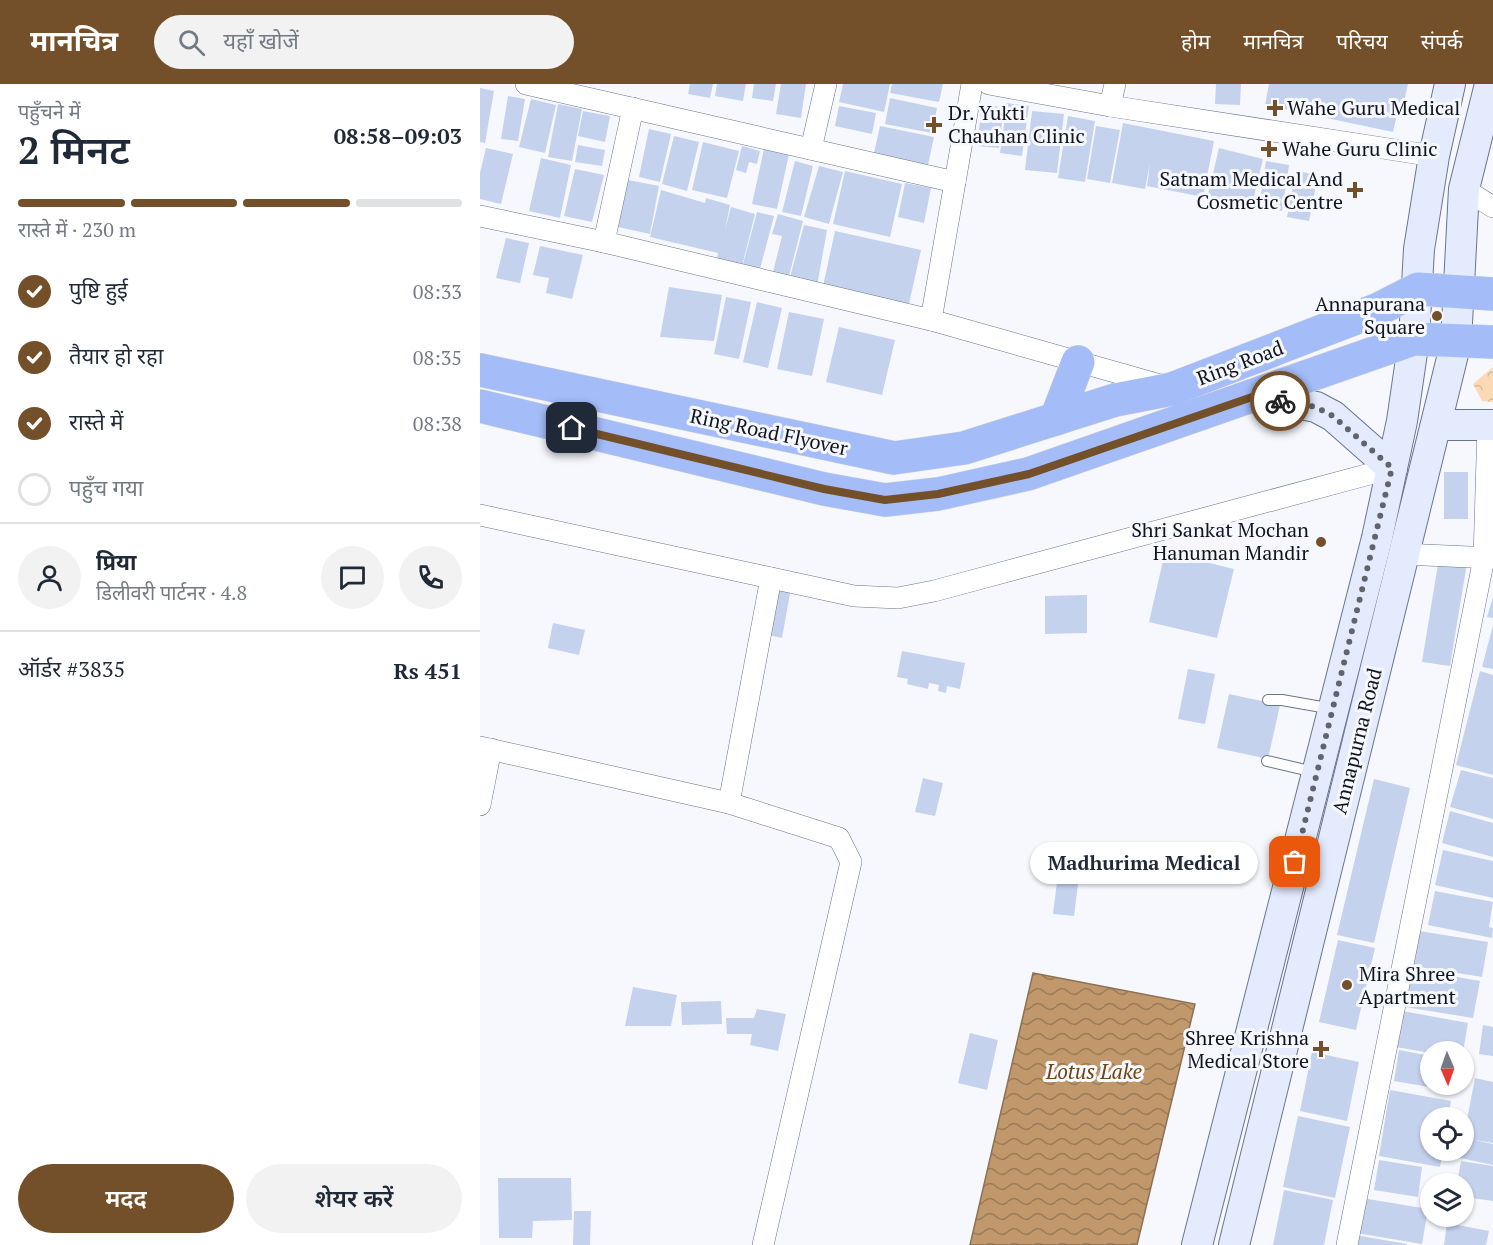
<!DOCTYPE html>
<html lang="hi">
<meta charset="utf-8">
<style>
:root{--surface:#fff;--page:#f2f2f3;--text:#1f2937;--muted:#747a83;--line:#e0e1e3;--accent:#735029}
body{margin:0;font-family:"PT Serif","Noto Sans Devanagari",serif;background:var(--page);color:var(--text);height:100vh;display:flex;flex-direction:column;font-size:22px;white-space:nowrap}
*{box-sizing:border-box;margin:0}
p{font-size:20px;color:var(--muted)}
.icon{flex:none;width:33px;height:33px;fill:none;stroke:currentColor;stroke-width:2;stroke-linecap:round;stroke-linejoin:round}
.map{position:relative;flex:1;overflow:hidden}
.side{display:flex;flex-direction:column;background:var(--surface);width:480px}
.side>*{flex:none}
.needle{width:39px;rotate:178deg}
.buttons{position:absolute;left:940px;top:957px;display:grid;gap:12px}
.buttons a{display:grid;place-items:center;width:54px;height:54px;border-radius:50%;background:var(--surface);box-shadow:0 2px 4px #0004;font-size:30px}
.pin{position:absolute;display:grid;place-items:center;width:51px;height:51px;color:#fff;margin:-26px;border-radius:12px;box-shadow:0 3px 9px #0006}
.courier{position:absolute;display:grid;place-items:center;width:60px;height:60px;margin:-30px;border:4px solid #735029;border-radius:50%;background:#fff;color:#222;box-shadow:0 2px 8px #0007}
.bubble{position:absolute;height:42px;border-radius:21px;background:var(--surface);box-shadow:0 2px 4px #0004;font-size:20px;font-weight:600;line-height:42px;text-align:center}
.overview em{font-style:normal;font-weight:600}
.overview div{display:flex;flex-direction:column-reverse}
.overview{display:flex;align-items:center;justify-content:space-between;height:102px;padding:0 18px}
h1{font-size:39px;font-weight:600;line-height:45px}
.bar{display:grid;grid-template-columns:repeat(4,1fr);gap:9px 6px;align-content:center;height:72px;padding:0 18px}
.bar i{height:8px;border-radius:4px;background:var(--line)}
.bar .active{background:var(--accent)}
.bar p{grid-column:span 4}
.line{display:flex;align-items:center;gap:15px;padding:0 18px;border-top:2px solid var(--line)}
.line div{flex:1}
.round{display:grid;place-items:center;flex:none;width:63px;height:63px;border-radius:32px;background:var(--page)}
ol{padding:0 18px;list-style:none}
li{display:flex;align-items:center;gap:18px;height:66px}
li p{margin-inline-start:auto}
li .icon{padding:6px;border-radius:50%;background:var(--accent);color:#fff;stroke-width:4}
li:last-child{color:var(--muted)}
li i{width:33px;height:33px;border:3px solid var(--line);border-radius:50%}
.action{display:flex;gap:12px;margin-top:auto;padding:12px 18px}
.action a{flex:1;height:69px;border-radius:36px;background:var(--accent);color:#fff;font-size:24px;font-weight:600;line-height:69px;text-align:center}
.action a+a{background:var(--page);color:var(--text)}
header{display:flex;align-items:center;gap:36px;box-sizing:border-box;height:84px;padding:0 30px;background:var(--accent);color:#fff}
header strong{font-size:28px}
nav{display:flex;gap:33px;margin-inline-start:auto;font-size:21px}
.search{width:420px;height:54px;background:var(--page);display:flex;align-items:center;gap:15px;box-sizing:border-box;padding:0 21px;border-radius:33px;color:var(--muted);font-size:22px}
main{display:flex;flex:1;min-height:0}
.map>svg:first-child{display:block}
</style>
<header>
<strong>मानचित्र</strong>
<div class="search"><svg class="icon" aria-label="search" viewBox="0 0 24 24"><circle cx="10" cy="10" r="6"/><path d="M15 15l6 6"/></svg>यहाँ खोजें</div>
<nav><a>होम</a><a>मानचित्र</a><a>परिचय</a><a>संपर्क</a></nav>
</header>
<main>
<section class="side">
<div class="overview"><div><h1>2 मिनट</h1><p>पहुँचने में</p></div><em>08:58–09:03</em></div>
<div class="bar"><i class="active"></i><i class="active"></i><i class="active"></i><i></i><p>रास्ते में · 230 m</p></div>
<ol>
<li><svg class="icon" aria-label="check" viewBox="0 0 24 24"><path d="M5 12l5 5 9-10"/></svg>पुष्टि हुई<p>08:33</p></li>
<li><svg class="icon" aria-label="check" viewBox="0 0 24 24"><path d="M5 12l5 5 9-10"/></svg>तैयार हो रहा<p>08:35</p></li>
<li><svg class="icon" aria-label="check" viewBox="0 0 24 24"><path d="M5 12l5 5 9-10"/></svg>रास्ते में<p>08:38</p></li>
<li><i></i>पहुँच गया</li>
</ol>
<div class="line" style="height:108px"><a class="round"><svg class="icon" aria-label="person" viewBox="0 0 24 24"><circle cx="12" cy="8" r="4"/><path d="M4 21q1-7 8-7t8 7"/></svg></a><div><b>प्रिया</b><p>डिलीवरी पार्टनर · 4.8</p></div><a class="round"><svg class="icon" aria-label="chat" viewBox="0 0 24 24"><path d="M4 5h16v11H9l-5 4z"/></svg></a><a class="round"><svg class="icon" aria-label="phone" viewBox="0 0 24 24"><path d="M5 4h4l2 5-3 2q2 4 5 5l2-3 5 2v4C11 20 4 13 5 4z"/></svg></a></div>
<div class="line" style="height:78px"><div>ऑर्डर #3835</div><b>Rs 451</b></div>
<div class="action"><a>मदद</a><a>शेयर करें</a></div>
</section>
<div class="map">
<svg width="1013" height="1161" viewBox="0 0 1013 1161">
<defs>
<pattern id="park-crowns" width="20" height="18" patternUnits="userSpaceOnUse" patternTransform="scale(1.5)"><rect width="20" height="18" fill="#fcd9b5"/><path d="M2 6a3 3 0 1 1 6 0M12 15a3 3 0 1 1 6 0" fill="none" stroke="#d7b99b"/></pattern>
<pattern id="water-waves" width="16" height="10" patternUnits="userSpaceOnUse" patternTransform="scale(1.5)"><rect width="16" height="10" fill="#c1986b"/><path d="M0 5q4-4 8 0t8 0" fill="none" stroke="#9b7b57"/></pattern>
</defs>
<rect width="100%" height="100%" fill="#f6f8fe"/>
<polygon fill="url(#park-crowns)" points="1013,283 1013,318 1002,317 993,300"/>
<polygon fill="url(#water-waves)" stroke="#8c7154" stroke-width="1.5" points="553,889 715,920 657,1161 490,1161"/>
<g fill="#c5d2ed">
<polygon points="210,0 233,0 230,14 208,10"/>
<polygon points="237,0 266,0 263,17 235,12"/>
<polygon points="274,0 296,0 293,17 272,14"/>
<polygon points="301,0 326,0 321,34 296,30"/>
<polygon points="363,0 410,0 404,28 359,18"/>
<polygon points="412,0 463,0 459,18 410,9"/>
<polygon points="736,0 761,0 760,21 735,20"/>
<polygon points="789,0 928,0 924,18 920,17 913,48 785,21"/>
<polygon points="0,4 14,7 5,59 0,58"/>
<polygon points="28,12 45,15 38,57 21,55"/>
<polygon points="410,14 457,24 452,49 405,40"/>
<polygon points="51,15 76,21 65,69 39,63"/>
<polygon points="527,19 549,22 542,72 520,69"/>
<polygon points="78,20 102,25 92,77 68,73"/>
<polygon points="502,21 524,23 519,64 497,62"/>
<polygon points="359,22 396,29 392,50 355,42"/>
<polygon points="103,27 130,32 125,58 98,52"/>
<polygon points="552,27 584,30 577,89 545,86"/>
<polygon points="588,32 615,37 605,98 578,94"/>
<polygon points="643,39 734,57 723,113 667,102 670,79 665,105 632,99"/>
<polygon points="400,42 454,53 448,81 394,69"/>
<polygon points="616,42 640,46 630,99 607,95"/>
<polygon points="169,45 191,50 180,98 159,93"/>
<polygon points="194,52 219,58 207,107 182,100"/>
<polygon points="223,58 259,67 247,114 212,106"/>
<polygon points="98,61 125,66 122,82 95,78"/>
<polygon points="262,62 280,67 277,80 269,78 266,89 256,86"/>
<polygon points="6,64 33,70 21,120 0,115 0,89"/>
<polygon points="739,64 783,75 771,125 727,115"/>
<polygon points="284,65 309,70 297,125 272,120"/>
<polygon points="61,74 91,81 80,134 49,127"/>
<polygon points="315,77 333,82 321,132 302,128"/>
<polygon points="786,77 809,81 802,127 779,123"/>
<polygon points="339,82 363,88 349,140 324,133"/>
<polygon points="95,85 124,91 112,138 84,132"/>
<polygon points="365,87 422,100 410,153 353,140"/>
<polygon points="816,87 838,91 829,137 807,133"/>
<polygon points="148,96 179,102 170,150 138,143"/>
<polygon points="425,99 451,104 444,139 418,133"/>
<polygon points="181,106 225,119 226,114 250,121 245,146 251,123 275,130 262,182 237,175 238,169 170,153"/>
<polygon points="277,128 294,132 280,185 263,180"/>
<polygon points="298,130 323,137 308,196 292,192 302,152 292,150"/>
<polygon points="324,141 347,146 337,202 309,197"/>
<polygon points="355,147 441,166 429,220 343,202"/>
<polygon points="26,154 49,159 40,199 16,194"/>
<polygon points="60,162 103,171 92,215 66,209 69,194 53,191"/>
<polygon points="189,203 242,211 234,257 180,253"/>
<polygon points="246,213 271,218 259,275 234,270"/>
<polygon points="277,218 302,224 288,284 263,278"/>
<polygon points="309,228 344,235 332,292 297,285"/>
<polygon points="359,243 415,256 402,311 346,298"/>
<rect x="964" y="388" width="24" height="47"/>
<polygon points="685,468 754,485 737,554 669,538"/>
<polygon points="959,474 987,479 970,582 942,578"/>
<polygon points="298,501 311,504 302,554 289,551"/>
<polygon points="607,511 607,549 565,550 565,512"/>
<polygon points="1013,513 1013,534 1007,533"/>
<polygon points="73,539 105,546 99,571 68,564"/>
<polygon points="1013,541 1013,585 1002,583"/>
<polygon points="422,567 485,579 480,605 467,602 466,609 458,607 459,601 449,599 448,605 427,600 428,595 417,593"/>
<polygon points="708,585 735,590 725,640 698,635"/>
<polygon points="1000,587 1013,591 1013,691 976,681"/>
<polygon points="749,610 800,621 788,675 737,664"/>
<polygon points="981,686 1013,694 1013,735 970,723"/>
<polygon points="443,694 463,699 455,732 435,728"/>
<polygon points="894,695 930,704 894,859 857,851"/>
<polygon points="970,727 1013,739 1013,773 962,759"/>
<polygon points="963,766 1013,777 1013,814 955,801"/>
<polygon points="579,782 600,784 594,832 573,830"/>
<polygon points="955,807 1013,818 1009,843 1013,844 1012,854 948,841"/>
<polygon points="939,847 1008,858 1002,893 933,882"/>
<polygon points="858,856 895,864 876,946 839,938"/>
<polygon points="932,885 1000,897 993,934 925,923"/>
<polygon points="153,903 197,911 191,942 145,942"/>
<polygon points="241,917 242,940 202,941 201,918"/>
<polygon points="277,925 306,930 298,967 270,961 272,950 247,950 246,934 274,934"/>
<polygon points="917,926 988,939 983,968 951,969 910,962"/>
<polygon points="1003,941 1013,943 1013,972 999,970"/>
<polygon points="490,949 518,956 507,1006 478,999"/>
<polygon points="919,966 951,972 951,1000 973,1000 972,1007 914,997"/>
<polygon points="832,968 879,978 867,1037 820,1027"/>
<polygon points="995,994 1013,998 1013,1059 989,1055 1013,1060 1013,1081 980,1074 981,1066 984,1066 984,1051"/>
<polygon points="910,1006 971,1017 968,1034 951,1034 951,1066 963,1066 960,1083 899,1072"/>
<polygon points="818,1032 870,1043 855,1114 803,1103"/>
<polygon points="899,1076 942,1083 938,1113 894,1106"/>
<polygon points="981,1077 1013,1082 1013,1117 984,1113 984,1100 977,1100"/>
<polygon points="18,1094 91,1094 92,1136 53,1137 52,1154 19,1154"/>
<polygon points="804,1106 853,1116 844,1161 793,1161"/>
<polygon points="882,1114 948,1125 942,1160 876,1149"/>
<polygon points="94,1127 111,1127 110,1161 93,1161"/>
<polygon points="967,1139 1009,1147 1006,1161 964,1161"/>
<polygon points="875,1151 927,1160 927,1161 874,1161"/>
</g>
<g fill="none" stroke-linecap="round" stroke-linejoin="round">
<defs>
<g id="lane">
<polyline points="788,616 802,616 853,625"/>
<polyline points="787,677 834,688"/>
</g>
<g id="street">
<polyline points="46,0 475,98"/>
<polyline points="492,0 451,236 684,302"/>
<polyline points="509,0 630,22 954,72"/>
<polyline points="630,22 635,0"/>
<polyline points="331,65 346,0"/>
<polyline points="984,105 1013,123"/>
<polyline points="0,132 124,158 451,236"/>
<polyline points="124,158 153,24"/>
<polyline points="0,431 374,512 418,514 454,507 912,384"/>
<polyline points="922,470 1013,474"/>
<polyline points="0,663 249,719 359,754 371,778 283,1161"/>
<polyline points="249,719 291,494"/>
<polyline points="0,721 11,665"/>
<polyline points="867,1161 1004,474 1008,341"/>
</g>
<g id="secondary">
<polyline points="775,311 836,323 853,332 912,384"/>
<polyline points="957,341 1013,341"/>
<polyline points="717,1161 897,454 922,337 934,255 939,165 954,72 970,0"/>
<polyline points="754,1161 976,258 984,105 1010,0"/>
</g>
<g id="highway">
<polyline points="0,286 414,374 484,364 635,316 692,305 899,225 938,205 1013,210"/>
<polyline points="0,322 344,405 405,416 458,410 548,390 934,255 1013,258"/>
<polyline points="576,335 598,278"/>
</g>
</defs>
<use href="#lane" stroke="#69748d" stroke-width="12"/>
<use href="#street" stroke="#69748d" stroke-width="22"/>
<use href="#secondary" stroke="#69748d" stroke-width="32"/>
<use href="#highway" stroke="#d4d5d6" stroke-width="34"/>
<use href="#lane" stroke="#fff" stroke-width="10"/>
<use href="#street" stroke="#fff" stroke-width="21"/>
<use href="#secondary" stroke="#e4ebfd" stroke-width="30"/>
<use href="#highway" stroke="#a4bdf8" stroke-width="33"/>
</g>
<g fill="none" stroke-linecap="round" stroke-linejoin="round">
<polyline stroke="#61646c" stroke-width="6" stroke-dasharray="0 10.8" points="800,317 836,323 853,332 912,384 815,778"/>
<polyline stroke="#735029" stroke-width="8" points="92,344 344,405 405,416 458,410 549,390 775,312 800,317"/>
</g>
<g fill="#735029" stroke="#f6f8fe" stroke-width="2">
<path d="M792 15h6v6h6v6h-6v6h-6v-6h-6v-6h6z"/>
<path d="M451 32h6v6h6v6h-6v6h-6v-6h-6v-6h6z"/>
<path d="M786 56h6v6h6v6h-6v6h-6v-6h-6v-6h6z"/>
<path d="M872 97h6v6h6v6h-6v6h-6v-6h-6v-6h6z"/>
<circle cx="957" cy="232" r="6"/>
<circle cx="841" cy="458" r="6"/>
<circle cx="867" cy="901" r="6"/>
<path d="M838 956h6v6h6v6h-6v6h-6v-6h-6v-6h6z"/>
</g>
<g text-anchor="middle" stroke-width="6" stroke-linejoin="round" paint-order="stroke">
<g font-size="20" fill="#11151e" stroke="#f6f8fe" text-anchor="start">
<text x="807" y="31">Wahe Guru Medical</text>
<text x="468" y="36">Dr. Yukti<tspan x="468" dy="23">Chauhan Clinic</tspan></text>
<text x="802" y="72">Wahe Guru Clinic</text>
<text x="863" y="102" text-anchor="end">Satnam Medical And<tspan x="863" dy="23">Cosmetic Centre</tspan></text>
<text x="945" y="227" text-anchor="end">Annapurana<tspan x="945" dy="23">Square</tspan></text>
<text x="829" y="453" text-anchor="end">Shri Sankat Mochan<tspan x="829" dy="23">Hanuman Mandir</tspan></text>
<text x="879" y="897">Mira Shree<tspan x="879" dy="23">Apartment</tspan></text>
<text x="829" y="961" text-anchor="end">Shree Krishna<tspan x="829" dy="23">Medical Store</tspan></text>
</g>
<g font-size="20" fill="#11151e" stroke="#f6f8fe">
<text transform="translate(760 279) rotate(-21)" y="7">Ring Road</text>
<text transform="translate(289 348) rotate(12)" y="7">Ring Road Flyover</text>
<text transform="translate(877 657) rotate(-76)" y="7">Annapurna Road</text>
</g>
<g font-size="21" font-style="italic" fill="#704712" stroke="#f6f8fe">
<text x="614" y="995">Lotus Lake</text>
</g>
</g>
</svg>
<div class="buttons">
<a><svg class="needle" viewBox="-14 -14 28 28"><path d="M0-13l5 13h-10z" fill="#e53935"/><path d="M0 13l5-13h-10z" fill="#747a83"/></svg></a>
<a><svg class="icon" aria-label="locate" viewBox="0 0 24 24"><circle cx="12" cy="12" r="6"/><path d="M12 2v4M12 18v4M2 12h4M18 12h4"/></svg></a>
<a><svg class="icon" aria-label="layers" viewBox="0 0 24 24"><path d="M12 4l9 5-9 5-9-5zM3 14l9 5 9-5"/></svg></a>
</div>
<div class="pin" style="left:815px;top:778px;background:#ea580c"><svg class="icon" aria-label="bag" viewBox="0 0 24 24"><path d="M5 8h14l-1 12H6zM9 8a3 3 0 0 1 6 0"/></svg></div>
<div class="pin" style="left:92px;top:344px;background:#1f2937"><svg class="icon" aria-label="home" viewBox="0 0 24 24"><path d="M3 11l9-7 9 7M6 9v11h12V9"/></svg></div>
<div class="courier" style="left:800px;top:317px"><svg class="icon" aria-label="bike" viewBox="0 0 24 24"><circle cx="6" cy="16" r="4"/><circle cx="18" cy="16" r="4"/><path d="M6 16l4-8h5l3 8M10 8l3 8H6M13 5h3"/></svg></div>
<div class="bubble" style="left:550px;top:758px;width:228px">Madhurima Medical</div>
</div>
</main>
